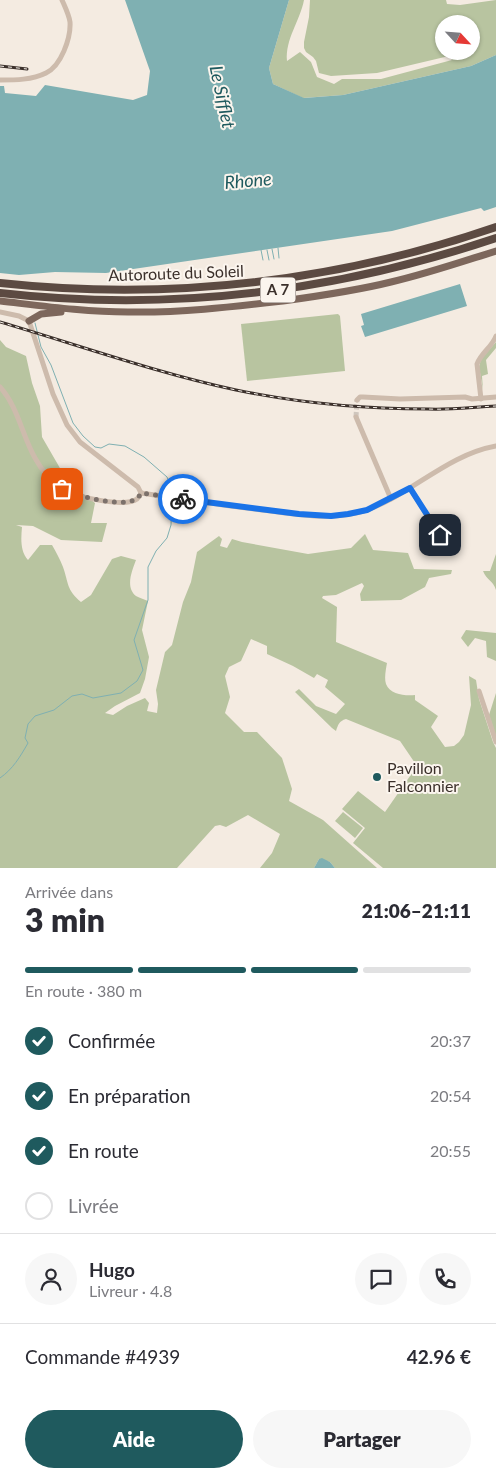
<!DOCTYPE html>
<html lang="fr">
<meta charset="utf-8">
<style>
:root{--surface:#fff;--page:#f7f7f7;--text:#2b2b33;--muted:#7c7c81;--line:#e1e1e2;--accent:#1f5a5e}
body{margin:0;font-family:Lato,sans-serif;background:var(--page);color:var(--text);height:100vh;display:flex;flex-direction:column;font-size:19px;white-space:nowrap}
*{box-sizing:border-box;margin:0}
p{font-size:16px;color:var(--muted)}
.icon{flex:none;width:28px;height:28px;fill:none;stroke:currentColor;stroke-width:2;stroke-linecap:round;stroke-linejoin:round}
.map{position:relative;height:868px;overflow:hidden}
.details{display:flex;flex-direction:column;background:var(--surface);flex:1}
.details>*{flex:none}
.needle{width:32px;rotate:116deg}
.tools{position:absolute;left:435px;top:15px;display:grid;gap:10px}
.tools a{display:grid;place-items:center;width:45px;height:45px;border-radius:50%;background:var(--surface);box-shadow:0 1px 4px #0004;font-size:25px}
.pin{position:absolute;display:grid;place-items:center;width:42px;height:42px;color:#fff;margin:-21px;border-radius:10px;box-shadow:0 2px 8px #0006}
.courier{position:absolute;display:grid;place-items:center;width:50px;height:50px;margin:-25px;border:4px solid #1a73e8;border-radius:50%;background:#fff;color:#222;box-shadow:0 1px 6px #0007}
.overview em{font-style:normal;font-weight:800}
.overview div{display:flex;flex-direction:column-reverse}
.overview{display:flex;align-items:center;justify-content:space-between;height:85px;padding:0 25px}
h1{font-size:32px;font-weight:800;line-height:38px}
.bar{display:grid;grid-template-columns:repeat(4,1fr);gap:8px 5px;align-content:center;height:60px;padding:0 25px}
.bar i{height:6px;border-radius:4px;background:var(--line)}
.bar .active{background:var(--accent)}
.bar p{grid-column:span 4}
.line{display:flex;align-items:center;gap:12px;padding:0 25px;border-top:1px solid var(--line)}
.line div{flex:1}
.round{display:grid;place-items:center;flex:none;width:52px;height:52px;border-radius:26px;background:var(--page)}
ol{padding:0 25px;list-style:none}
li{display:flex;align-items:center;gap:15px;height:55px}
li p{margin-inline-start:auto}
li .icon{padding:5px;border-radius:50%;background:var(--accent);color:#fff;stroke-width:4}
li:last-child{color:var(--muted)}
li i{width:28px;height:28px;border:2px solid var(--line);border-radius:50%}
.action{display:flex;gap:10px;margin-top:auto;padding:10px 25px}
.action a{flex:1;height:58px;border-radius:30px;background:var(--accent);color:#fff;font-size:20px;font-weight:800;line-height:58px;text-align:center}
.action a+a{background:var(--page);color:var(--text)}
.map>svg:first-child{display:block}
</style>
<div class="map">
<svg width="496" height="868" viewBox="0 0 496 868">
<rect width="100%" height="100%" fill="#f4ebe1"/>
<g fill="#b8c4a0" fill-rule="evenodd">
<path d="M289 0H304C300 21 285 39 287 61L300 52 311 62 317 77 334 84 342 79H381L452 60 449 56 377 73 331 76 319 73 316 61 313 57 306 52 304 48V42L309 17 310 0H446L447 4 460 5 496 0V55L471 66 343 95 303 98 273 84 269 68ZM444 24H471V51H444Z"/>
<polygon points="338,314 340,316 345,371 247,381 241,324"/>
<path d="M0 340 6 347 26 356 32 383 40 406 42 437 68 482 95 503 91 523H107L102 542 61 540 33 526 16 525 22 527C21 538 20 551 28 560L40 545H52C56 552 60 559 63 567 69 584 66 589 81 602L91 595 112 559 121 556 136 560C132 571 125 587 136 596 139 598 144 599 148 601L142 630 149 657 145 679 140 693 115 706 105 713 113 715 127 706 145 698 149 703 147 711 157 713 158 704 156 690 165 652 172 645 183 602 191 582 197 552 219 536 222 539 220 546 227 548 232 539 242 542 308 554 351 548 365 534 373 550 408 553 414 569 452 570 451 574 429 578 425 587 401 600 361 601 360 594 364 586 362 583 336 595 323 596 322 598 337 607 336 642 387 663C386 669 384 678 386 684 390 695 406 696 415 695V700L438 716 431 727 445 747 454 746 459 742 464 735 471 705 469 676 476 680 479 699 493 742 496 748V868H383L353 843 365 828 342 809 358 791 385 812 417 766 400 741 346 719C339 721 338 725 336 731L332 728 295 692 299 689 316 706 336 714 345 704 325 687 328 680 317 674 314 678 293 666 267 654V646L251 639 241 661 229 667 225 676 230 697 225 713 244 732H257L282 758 292 789 289 801 323 820 377 868H335L330 862 319 859 314 868H260L272 853 280 834 248 815 226 827 220 825 215 826 177 868H0Z"/>
<polygon points="496,342 496,348 486,360 488,374 482,376 483,390 479,367 481,359"/>
<path d="M496 554V590C493 580 487 581 483 571H490Z"/>
<polygon points="466,630 496,633 496,661 487,657 486,641 475,638 468,647 461,638"/>
<polygon points="496,693 496,737 489,715"/>
<polygon points="343,812 363,828 355,838 335,821"/>
</g>
<g fill="#7fb0b2">
<polygon points="125,0 289,0 269,68 273,84 304,98 343,95 471,66 496,55 496,207 484,211 481,208 392,231 106,273 55,272 19,275 0,273 0,86 4,86 5,93 36,96 45,85 133,100 147,95 150,71"/>
<polygon points="460,284 467,306 365,337 361,326 364,325 361,314"/>
<polygon points="322,858 330,862 335,868 314,868 319,859"/>
</g>
<g fill="none" stroke-linecap="round" stroke-linejoin="round">
<g stroke="#7fb0b2" stroke-width="1">
<polyline points="278,248 279,258"/>
<polyline points="272,249 274,259"/>
<polyline points="261,250 263,260"/>
<polyline points="267,250 269,260"/>
<polyline points="35,323 41,347 51,365 73,423 83,436 95,447 101,448 109,444 125,446 144,457 167,477 171,486 172,497"/>
<path d="M0 778C13 769 20 757 28 743L25 738 28 724 35 716 54 710 72 696 82 694 93 698 121 693 137 681 143 670 134 640 148 600V567L156 551 167 538 171 525 172 501"/>
</g>
<polyline stroke="#cfc6bd" stroke-width="5" stroke-dasharray="5 2.5" stroke-linecap="butt" points="356,417 357,400"/>
<g stroke="#cdbbac" stroke-width="5">
<path d="M0 80C15 80 32 80 46 73 61 66 71 38 70 22 69 15 65 7 62 0"/>
<polyline points="0,312 19,316 29,321 53,394 67,425 80,442 138,487 141,493"/>
<path d="M0 387C18 407 22 435 35 458 42 471 50 481 63 489 75 497 125 508 137 499 139 497 140 495 141 493"/>
<path d="M481 399 477 364C481 353 492 347 496 336"/>
<polyline points="357,400 360,397 363,397 400,399 465,397 472,399 496,397"/>
<polyline points="356,417 391,499"/>
<polyline points="410,488 449,550"/>
<path d="M141 493C181 499 221 505 262 510 296 514 334 522 367 510 413 493 447 455 496 446"/>
<polyline points="180,517 181,499"/>
<polyline points="479,691 496,742"/>
</g>
<g stroke="#7d675c" stroke-width="7">
<path d="M0 301C43 306 85 312 128 312 180 313 231 307 283 301 319 296 355 291 391 282 426 274 461 262 496 251"/>
<polyline points="29,321 41,314 61,312"/>
</g>
<g stroke="#5c4a42" stroke-width="8">
<path d="M0 283C168 301 336 282 496 227"/>
<path d="M0 293C168 312 336 292 496 238"/>
</g>
<defs>
<g id="rail">
<polyline points="0,66 27,69"/>
<path d="M0 322C78 345 157 373 236 390 299 403 364 409 428 409 451 410 473 407 496 406"/>
</g>
</defs>
<use href="#rail" stroke="#3b302b" stroke-width="3"/>
<use href="#rail" stroke="#fbf5ee" stroke-width="1" stroke-dasharray="4" stroke-linecap="butt"/>
</g>
<g fill="none" stroke-linecap="round" stroke-linejoin="round">
<path stroke="#7c716b" stroke-width="5" stroke-dasharray="0 9" d="M62 489C75 496 123 508 136 499 139 498 139 496 141 493L183 499"/>
<polyline stroke="#1a73e8" stroke-width="6" points="183,499 299,514 331,516 348,514 367,510 410,488 440,535"/>
</g>
<circle fill="#1f5a5e" stroke="#fbf5ee" stroke-width="2" cx="377" cy="777" r="5"/>
<g text-anchor="middle" stroke-width="4" stroke-linejoin="round" paint-order="stroke">
<rect fill="#fbf5ee" stroke="#756b66" stroke-width="1" x="260.5" y="277.5" width="35" height="25" rx="4"/>
<g font-size="15" font-weight="bold" fill="#3b302b">
<text x="278" y="295">A 7</text>
</g>
<g font-size="16" fill="#3b302b" stroke="#fbf5ee">
<text transform="translate(176 273) rotate(-2)" y="6">Autoroute du Soleil</text>
</g>
<g font-size="16" fill="#3b302b" stroke="#fbf5ee" text-anchor="start">
<text x="387" y="774">Pavillon<tspan x="387" dy="18">Falconnier</tspan></text>
</g>
<g font-size="18" font-style="italic" fill="#1f5a5e" stroke="#fbf5ee">
<text transform="translate(222 97) rotate(78)" y="6">Le Sifflet</text>
<text transform="translate(248 181) rotate(-5)" y="6">Rhone</text>
</g>
</g>
</svg>
<div class="tools">
<a><svg class="needle" viewBox="-14 -14 28 28"><path d="M0-13l5 13h-10z" fill="#e53935"/><path d="M0 13l5-13h-10z" fill="#7c7c81"/></svg></a>
</div>
<div class="pin" style="left:62px;top:489px;background:#ea580c"><svg class="icon" aria-label="bag" viewBox="0 0 24 24"><path d="M5 8h14l-1 12H6zM9 8a3 3 0 0 1 6 0"/></svg></div>
<div class="pin" style="left:440px;top:535px;background:#1f2937"><svg class="icon" aria-label="home" viewBox="0 0 24 24"><path d="M3 11l9-7 9 7M6 9v11h12V9"/></svg></div>
<div class="courier" style="left:183px;top:499px"><svg class="icon" aria-label="bike" viewBox="0 0 24 24"><circle cx="6" cy="16" r="4"/><circle cx="18" cy="16" r="4"/><path d="M6 16l4-8h5l3 8M10 8l3 8H6M13 5h3"/></svg></div>
</div>
<section class="details">
<div class="overview"><div><h1>3 min</h1><p>Arrivée dans</p></div><em>21:06–21:11</em></div>
<div class="bar"><i class="active"></i><i class="active"></i><i class="active"></i><i></i><p>En route · 380 m</p></div>
<ol>
<li><svg class="icon" aria-label="check" viewBox="0 0 24 24"><path d="M5 12l5 5 9-10"/></svg>Confirmée<p>20:37</p></li>
<li><svg class="icon" aria-label="check" viewBox="0 0 24 24"><path d="M5 12l5 5 9-10"/></svg>En préparation<p>20:54</p></li>
<li><svg class="icon" aria-label="check" viewBox="0 0 24 24"><path d="M5 12l5 5 9-10"/></svg>En route<p>20:55</p></li>
<li><i></i>Livrée</li>
</ol>
<div class="line" style="height:90px"><a class="round"><svg class="icon" aria-label="person" viewBox="0 0 24 24"><circle cx="12" cy="8" r="4"/><path d="M4 21q1-7 8-7t8 7"/></svg></a><div><b>Hugo</b><p>Livreur · 4.8</p></div><a class="round"><svg class="icon" aria-label="chat" viewBox="0 0 24 24"><path d="M4 5h16v11H9l-5 4z"/></svg></a><a class="round"><svg class="icon" aria-label="phone" viewBox="0 0 24 24"><path d="M5 4h4l2 5-3 2q2 4 5 5l2-3 5 2v4C11 20 4 13 5 4z"/></svg></a></div>
<div class="line" style="height:65px"><div>Commande #4939</div><b>42.96 €</b></div>
<div class="action"><a>Aide</a><a>Partager</a></div>
</section>
